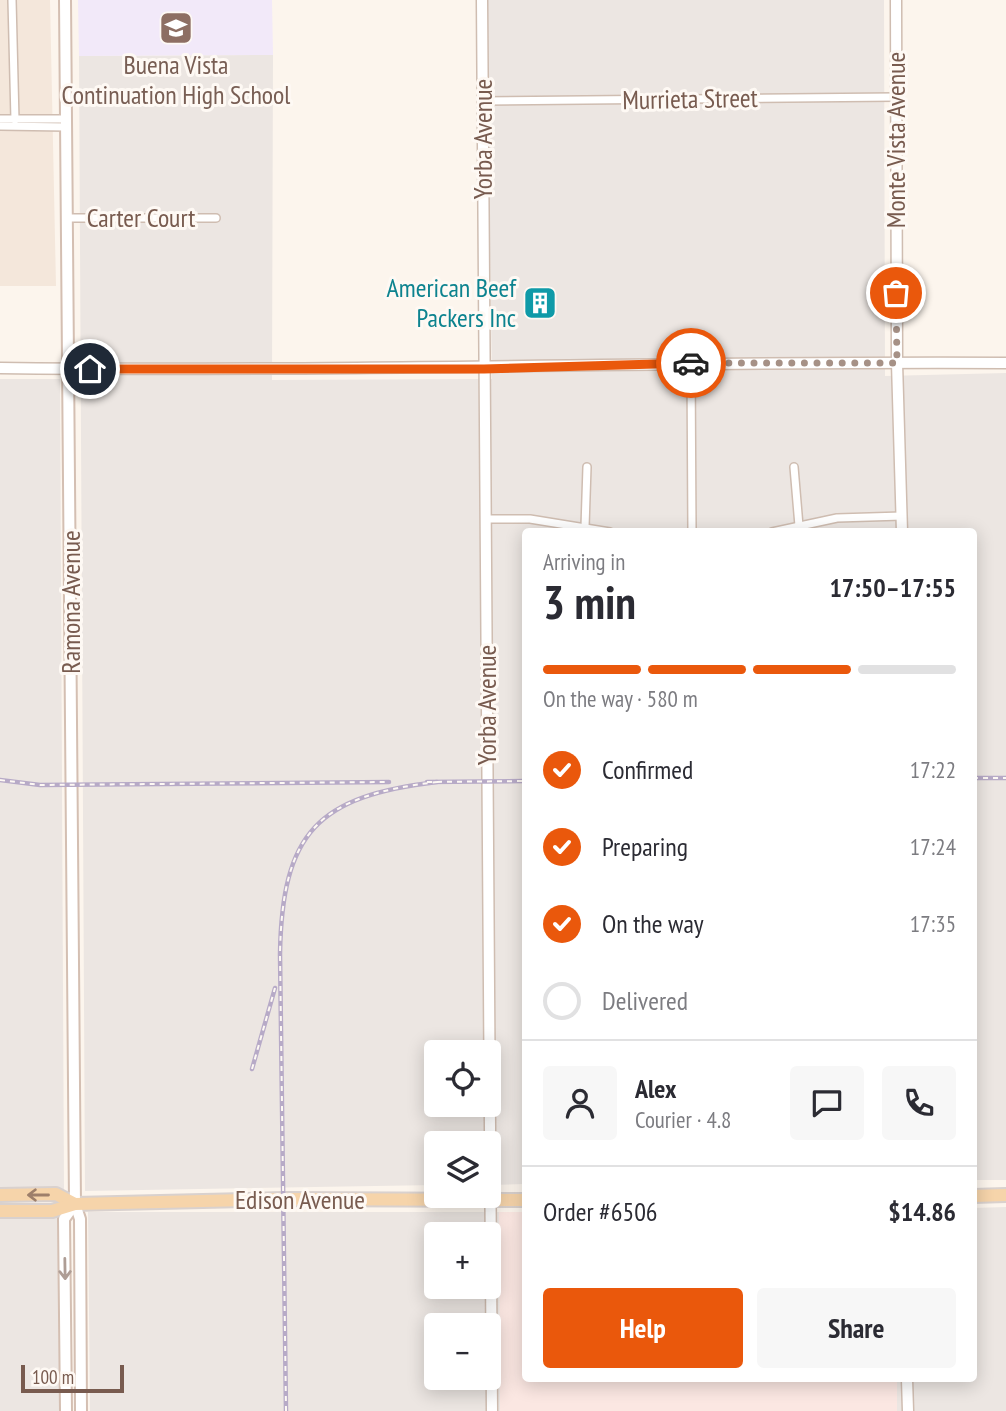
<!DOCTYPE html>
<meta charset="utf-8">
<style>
:root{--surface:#fff;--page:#f7f7f7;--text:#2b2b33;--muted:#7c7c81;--line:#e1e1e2;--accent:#ea580c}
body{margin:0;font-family:"PT Sans Narrow",sans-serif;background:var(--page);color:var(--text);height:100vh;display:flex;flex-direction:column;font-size:26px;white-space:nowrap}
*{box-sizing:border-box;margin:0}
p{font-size:23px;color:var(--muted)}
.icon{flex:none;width:38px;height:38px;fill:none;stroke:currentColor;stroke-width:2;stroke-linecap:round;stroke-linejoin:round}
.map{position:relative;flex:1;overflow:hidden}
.details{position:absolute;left:522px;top:528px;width:455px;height:854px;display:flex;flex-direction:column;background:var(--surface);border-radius:7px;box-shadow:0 4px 18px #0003}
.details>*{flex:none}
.fabs{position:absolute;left:424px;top:1040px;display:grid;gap:14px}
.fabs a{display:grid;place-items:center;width:77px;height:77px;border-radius:7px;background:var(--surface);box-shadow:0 4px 18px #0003;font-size:35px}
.scale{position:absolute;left:21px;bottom:18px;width:103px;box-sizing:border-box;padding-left:7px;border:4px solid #785b4f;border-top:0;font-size:19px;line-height:24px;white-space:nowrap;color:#785b4f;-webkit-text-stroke:5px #fef9f4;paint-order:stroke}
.pin{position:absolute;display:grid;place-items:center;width:60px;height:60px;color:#fff;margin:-30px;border:4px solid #fff;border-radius:50%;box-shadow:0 2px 7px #0007}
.courier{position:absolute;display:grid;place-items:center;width:70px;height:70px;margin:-35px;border:5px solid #ea580c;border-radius:50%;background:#fff;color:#222;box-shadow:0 2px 9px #0007}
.summary em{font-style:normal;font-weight:700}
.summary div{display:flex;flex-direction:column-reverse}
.summary{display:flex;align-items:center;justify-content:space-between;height:119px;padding:0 21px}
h1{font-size:46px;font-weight:700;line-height:52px}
.bar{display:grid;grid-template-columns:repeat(4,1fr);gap:10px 7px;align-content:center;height:84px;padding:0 21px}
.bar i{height:9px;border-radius:5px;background:var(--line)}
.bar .active{background:var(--accent)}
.bar p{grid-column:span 4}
.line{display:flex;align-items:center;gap:18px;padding:0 21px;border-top:2px solid var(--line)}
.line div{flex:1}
.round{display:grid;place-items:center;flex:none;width:74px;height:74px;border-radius:7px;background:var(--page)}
ol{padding:0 21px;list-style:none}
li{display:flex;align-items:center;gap:21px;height:77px}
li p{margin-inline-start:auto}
li .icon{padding:7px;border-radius:50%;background:var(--accent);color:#fff;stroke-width:4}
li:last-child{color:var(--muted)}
li i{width:38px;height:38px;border:4px solid var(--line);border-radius:50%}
.primary-button{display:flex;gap:14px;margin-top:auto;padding:14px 21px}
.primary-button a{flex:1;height:80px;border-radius:7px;background:var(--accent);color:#fff;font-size:28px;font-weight:700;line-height:80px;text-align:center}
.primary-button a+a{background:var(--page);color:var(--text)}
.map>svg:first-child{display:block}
</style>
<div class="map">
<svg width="1006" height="1411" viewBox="0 0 1006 1411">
<rect width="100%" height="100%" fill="#fcf5ed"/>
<polygon fill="#f4e7db" points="0,0 50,0 56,286 0,286"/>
<polygon fill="#fbe7e2" points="499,1212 525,1212 525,1379 897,1379 897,1411 500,1411"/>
<g fill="#ece6e2" fill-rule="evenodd">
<path d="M486 0H884L885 376 1006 373V1180H973V532H525V1184L488 1185V1143H436V1185L85 1191 79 56 273 55 272 380 492 379ZM436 1052H488V1104H436Z"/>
<polygon points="0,379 60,379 64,1190 0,1191"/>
<polygon points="1006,1207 1006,1411 897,1411 897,1379 973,1379 973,1208"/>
<path d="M88 1212H499L500 1411H90ZM436 1234H488V1286H436ZM436 1325H488V1377H436Z"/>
<polygon points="58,1217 60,1411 0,1411 0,1218"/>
</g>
<polygon fill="#f2e9f9" points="78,0 272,0 273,55 79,56"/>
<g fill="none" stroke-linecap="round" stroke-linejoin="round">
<defs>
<g id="minor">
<polyline points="12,0 15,120"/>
<polyline points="483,101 896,97"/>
<polyline points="0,119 66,119"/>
<polyline points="0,126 66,127"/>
<polyline points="67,218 216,218"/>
<polyline points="691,363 692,532"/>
<polyline points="794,467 799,526"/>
<polyline points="486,519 530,519 610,532"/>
<polyline points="585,527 587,467"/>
<polyline points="772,532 837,518 902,516"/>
</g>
<g id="tertiary">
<polyline points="482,0 492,1411"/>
<polyline points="896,0 897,363 902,532"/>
<path d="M0 368C335 372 671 361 1006 363"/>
<polyline points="907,1379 908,1411"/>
</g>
<g id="secondary">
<polyline points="65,0 75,1204 80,1219 81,1411"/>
<polyline points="66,1411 64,1219 75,1204"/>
</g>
<g id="primary">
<polyline points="0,1195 56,1194 75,1204"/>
<polyline points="973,1196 1006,1195"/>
<polyline points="0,1211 52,1211 75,1204 284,1199 525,1200"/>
</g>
</defs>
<use href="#minor" stroke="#cfbdb1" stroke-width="10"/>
<use href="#tertiary" stroke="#cfbdb1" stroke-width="13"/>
<use href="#secondary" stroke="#d4bfb2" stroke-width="14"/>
<use href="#primary" stroke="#d9d1ce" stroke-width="16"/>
<use href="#minor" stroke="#fff" stroke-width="7"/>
<use href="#tertiary" stroke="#fff" stroke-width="10"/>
<use href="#secondary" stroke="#fff" stroke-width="10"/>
<use href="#primary" stroke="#f6d4aa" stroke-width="12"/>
<defs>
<g id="rail">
<polyline points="973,778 1006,778"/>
<polyline points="0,780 40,785 389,782"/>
<polyline points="427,782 525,781"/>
<polyline points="252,1069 275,988"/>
<path d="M286 1411 280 954C282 832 318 796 437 782"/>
</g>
</defs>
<use href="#rail" stroke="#b7aac7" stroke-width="4.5"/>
<use href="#rail" stroke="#fef9f4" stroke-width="2" stroke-dasharray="5" stroke-linecap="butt"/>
</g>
<defs><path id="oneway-shaft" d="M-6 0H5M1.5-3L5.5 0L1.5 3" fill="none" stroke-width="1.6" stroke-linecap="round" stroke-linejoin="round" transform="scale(1.75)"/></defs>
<use stroke="#9e7f6a" href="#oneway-shaft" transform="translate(38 1195) rotate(180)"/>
<use stroke="#ae9d95" href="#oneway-shaft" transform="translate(65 1269) rotate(89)"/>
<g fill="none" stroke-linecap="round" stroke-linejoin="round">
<polyline stroke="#a69186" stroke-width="7" stroke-dasharray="0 12.6" points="691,363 897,363 896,293"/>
<polyline stroke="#ea580c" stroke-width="9" points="90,369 484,369 691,363"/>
</g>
<defs>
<symbol id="school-square" viewBox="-11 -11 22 22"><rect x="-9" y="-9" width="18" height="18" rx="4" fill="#8d6e63" stroke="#fef9f4"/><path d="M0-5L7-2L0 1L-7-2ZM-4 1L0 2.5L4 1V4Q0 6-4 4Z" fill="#fff"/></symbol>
<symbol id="building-square" viewBox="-11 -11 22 22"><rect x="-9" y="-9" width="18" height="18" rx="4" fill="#0f9aa8" stroke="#fef9f4"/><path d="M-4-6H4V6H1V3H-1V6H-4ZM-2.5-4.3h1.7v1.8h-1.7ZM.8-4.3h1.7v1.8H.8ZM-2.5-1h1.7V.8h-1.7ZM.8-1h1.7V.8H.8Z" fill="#fff"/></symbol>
</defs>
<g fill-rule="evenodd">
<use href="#school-square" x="157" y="9" width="38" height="38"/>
<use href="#building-square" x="521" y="284" width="38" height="38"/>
</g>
<g text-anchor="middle" stroke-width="6" stroke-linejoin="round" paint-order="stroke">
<g font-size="26" fill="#785e54" stroke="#fef9f4">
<text x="176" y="74">Buena Vista<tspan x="176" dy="30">Continuation High School</tspan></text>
</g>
<g font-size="26" fill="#785b4f" stroke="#fef9f4">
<text transform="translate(690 99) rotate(-1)" y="9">Murrieta Street</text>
<text transform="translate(483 139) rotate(-90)" y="9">Yorba Avenue</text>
<text transform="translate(896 140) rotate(-90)" y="9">Monte Vista Avenue</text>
<text x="141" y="227">Carter Court</text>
<text transform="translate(71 602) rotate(-90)" y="9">Ramona Avenue</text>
<text transform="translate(487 705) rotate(-90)" y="9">Yorba Avenue</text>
<text x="300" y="1209">Edison Avenue</text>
</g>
<g font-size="26" fill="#0d838f" stroke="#fef9f4" text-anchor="end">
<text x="516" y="297">American Beef<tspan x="516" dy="30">Packers Inc</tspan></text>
</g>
</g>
</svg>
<div class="fabs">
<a><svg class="icon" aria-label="locate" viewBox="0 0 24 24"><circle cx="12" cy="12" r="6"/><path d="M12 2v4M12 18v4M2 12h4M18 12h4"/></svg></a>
<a><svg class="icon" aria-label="layers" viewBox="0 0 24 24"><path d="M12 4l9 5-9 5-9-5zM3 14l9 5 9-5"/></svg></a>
<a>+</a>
<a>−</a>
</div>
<div class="scale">100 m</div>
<div class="pin" style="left:896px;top:293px;background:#ea580c"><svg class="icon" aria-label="bag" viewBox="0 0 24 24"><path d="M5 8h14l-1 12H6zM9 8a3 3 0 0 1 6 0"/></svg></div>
<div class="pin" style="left:90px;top:369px;background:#1f2937"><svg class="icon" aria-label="home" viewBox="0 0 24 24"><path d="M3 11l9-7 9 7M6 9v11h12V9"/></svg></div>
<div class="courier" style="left:691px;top:363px"><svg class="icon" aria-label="car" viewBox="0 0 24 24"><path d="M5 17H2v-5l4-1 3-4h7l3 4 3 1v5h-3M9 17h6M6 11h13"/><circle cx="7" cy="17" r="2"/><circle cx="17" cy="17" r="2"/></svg></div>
<section class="details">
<div class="summary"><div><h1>3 min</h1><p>Arriving in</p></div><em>17:50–17:55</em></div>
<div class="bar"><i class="active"></i><i class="active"></i><i class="active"></i><i></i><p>On the way · 580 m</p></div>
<ol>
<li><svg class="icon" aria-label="check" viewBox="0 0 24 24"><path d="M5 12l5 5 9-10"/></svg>Confirmed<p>17:22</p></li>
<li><svg class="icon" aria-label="check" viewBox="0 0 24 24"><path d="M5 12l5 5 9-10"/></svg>Preparing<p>17:24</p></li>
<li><svg class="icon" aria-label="check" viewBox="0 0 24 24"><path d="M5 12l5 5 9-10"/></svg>On the way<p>17:35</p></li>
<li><i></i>Delivered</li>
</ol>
<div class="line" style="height:126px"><a class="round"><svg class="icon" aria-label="person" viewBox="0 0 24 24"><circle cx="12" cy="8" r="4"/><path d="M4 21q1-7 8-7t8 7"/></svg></a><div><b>Alex</b><p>Courier · 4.8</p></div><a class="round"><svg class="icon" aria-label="chat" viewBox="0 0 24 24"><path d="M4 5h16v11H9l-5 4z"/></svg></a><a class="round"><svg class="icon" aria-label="phone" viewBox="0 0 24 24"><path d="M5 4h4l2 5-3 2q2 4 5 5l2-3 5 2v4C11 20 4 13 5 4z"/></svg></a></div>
<div class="line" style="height:91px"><div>Order #6506</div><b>$14.86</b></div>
<div class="primary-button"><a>Help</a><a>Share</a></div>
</section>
</div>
